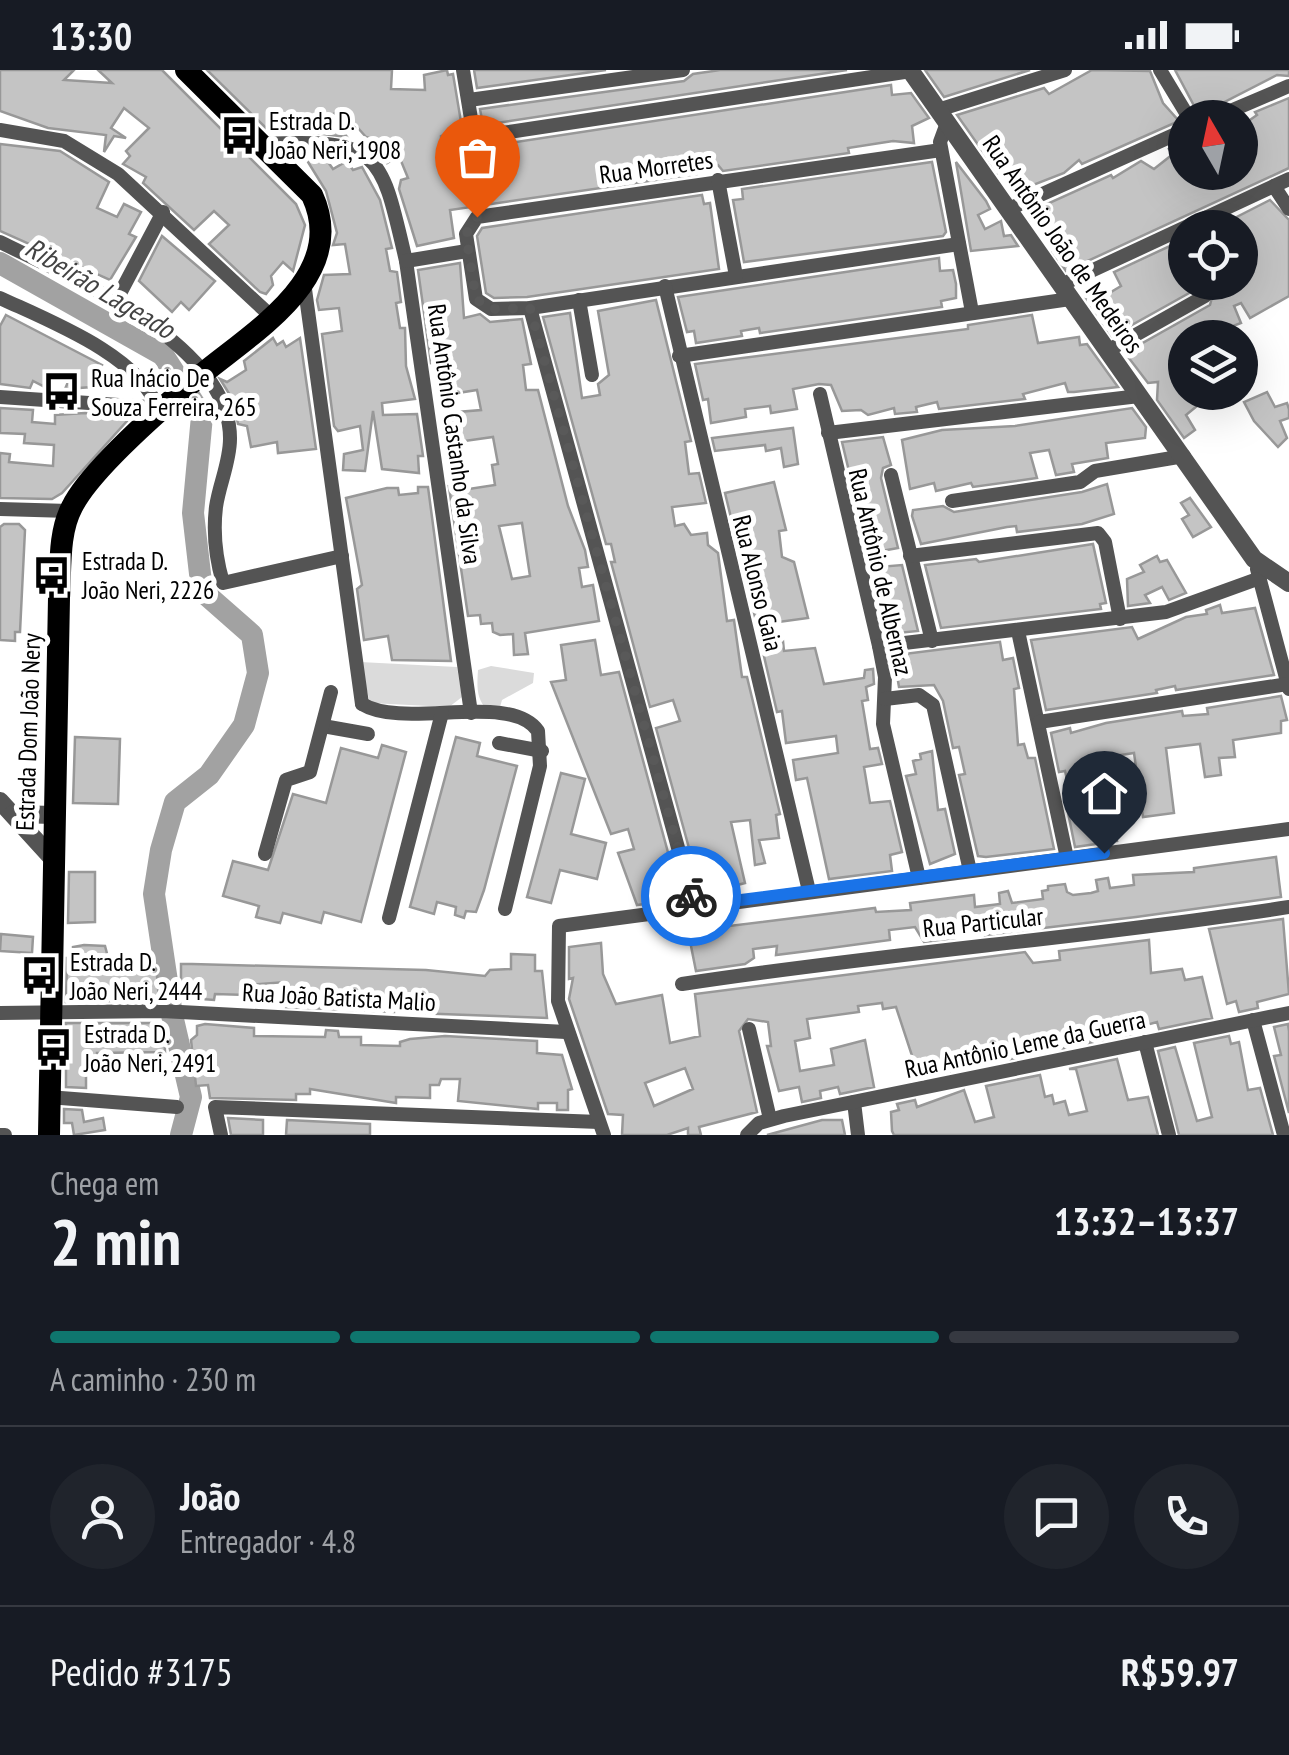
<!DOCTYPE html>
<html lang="pt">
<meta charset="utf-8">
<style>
:root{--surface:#171b24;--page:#20242c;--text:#f1f3f6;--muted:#9ea1a6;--line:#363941;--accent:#0f766e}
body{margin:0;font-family:"PT Sans Narrow",sans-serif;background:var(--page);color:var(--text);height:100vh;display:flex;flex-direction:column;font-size:38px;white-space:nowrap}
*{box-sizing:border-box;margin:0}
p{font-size:32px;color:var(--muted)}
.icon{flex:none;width:55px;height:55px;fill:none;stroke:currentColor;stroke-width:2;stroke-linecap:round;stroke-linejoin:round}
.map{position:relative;height:1065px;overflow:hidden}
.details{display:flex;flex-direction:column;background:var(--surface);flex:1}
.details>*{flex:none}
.needle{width:65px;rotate:351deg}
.controls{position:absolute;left:1168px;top:30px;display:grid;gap:20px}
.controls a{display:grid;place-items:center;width:90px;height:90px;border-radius:50%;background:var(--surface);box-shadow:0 10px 40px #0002;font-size:50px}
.pin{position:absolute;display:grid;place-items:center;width:85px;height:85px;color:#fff;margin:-102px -42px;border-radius:50% 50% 50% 0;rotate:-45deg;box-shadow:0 0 10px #0007}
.pin .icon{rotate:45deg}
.courier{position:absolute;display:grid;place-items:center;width:100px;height:100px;margin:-50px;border:8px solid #1a73e8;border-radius:50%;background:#fff;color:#222;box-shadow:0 2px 12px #0007}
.overview em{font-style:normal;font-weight:800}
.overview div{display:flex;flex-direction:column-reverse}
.overview{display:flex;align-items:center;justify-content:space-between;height:170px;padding:0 50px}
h1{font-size:65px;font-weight:800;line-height:75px}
.bar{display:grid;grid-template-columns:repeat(4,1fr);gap:15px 10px;align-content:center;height:120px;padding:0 50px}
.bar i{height:12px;border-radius:8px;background:var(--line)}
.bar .active{background:var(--accent)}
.bar p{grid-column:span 4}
.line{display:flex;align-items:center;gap:25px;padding:0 50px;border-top:2px solid var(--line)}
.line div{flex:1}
.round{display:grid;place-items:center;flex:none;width:105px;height:105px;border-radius:52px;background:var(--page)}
.status{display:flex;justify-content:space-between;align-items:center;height:70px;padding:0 50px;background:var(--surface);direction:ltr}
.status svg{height:28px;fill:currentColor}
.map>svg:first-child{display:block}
</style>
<div class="status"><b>13:30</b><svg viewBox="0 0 49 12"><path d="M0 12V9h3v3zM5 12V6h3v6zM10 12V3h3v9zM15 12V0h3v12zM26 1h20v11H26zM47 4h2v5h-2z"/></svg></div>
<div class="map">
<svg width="1289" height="1065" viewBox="0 0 1289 1065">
<rect width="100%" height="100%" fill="#fff"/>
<g fill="#dbdbdb">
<polygon points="360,592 457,597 462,627 449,637 370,633"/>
<path d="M491 596 534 603 533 613 502 630 500 637 487 639C476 629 477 615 478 600Z"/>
</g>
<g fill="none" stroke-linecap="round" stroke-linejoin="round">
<polyline stroke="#a2a2a2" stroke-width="22" points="0,193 163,285 202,346 193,443 202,521 252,565 258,603 244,655 209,705 175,732 161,780 154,824 172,945 191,1027 181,1065"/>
</g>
<g fill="#c4c4c4" stroke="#989898" stroke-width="2.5" fill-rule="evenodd">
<polygon points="0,0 74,0 64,10 112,13 98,0 162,0 296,134 305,155 293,201 283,192 271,206 273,215 266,224 260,222 209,174 229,155 214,141 194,160 143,113 146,107 123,94 130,86 126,81 149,58 124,38 111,58 126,68 114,66 104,82 106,65 48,58 0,41"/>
<polygon points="207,0 392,0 391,19 425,20 424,5 447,0 448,5 453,4 462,58 441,66 441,77 451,82 891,15 892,25 911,23 929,48 912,56 914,73 893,71 848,78 849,83 723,101 718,95 696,97 697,104 450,140 454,168 417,176 399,119 401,110 408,108 399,86 387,93 380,84 391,75 366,67 341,39 332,45 347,67 305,62 305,58 274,56 269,61"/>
<polygon points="474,0 606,0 477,18"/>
<polygon points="720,0 847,0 483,55 480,39 684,11 693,4"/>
<polygon points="925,0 1030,0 944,27"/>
<polygon points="1092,0 1150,1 1163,33 1179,51 1082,94 1079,90 1064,103 1023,119 1019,109 1007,114 1002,101 998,103 957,45 1044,18 1049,24"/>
<polygon points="1175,0 1289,0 1289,6 1277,5 1199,45"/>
<polygon points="1289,28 1289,98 1066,201 1053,182 1059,179 1049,160 1043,163 1036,147 1031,150 1027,143 1111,105 1113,108 1141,91 1154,99 1173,84 1169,79 1185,72 1185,102 1240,102 1240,57 1257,45 1255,42"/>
<polygon points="0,74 60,81 109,112 97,138 117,147 124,134 141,142 129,164 136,167 110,210 0,161"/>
<polygon points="323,85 333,99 347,91 353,100 362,97 380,130 392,178 386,179 390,201 397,202 401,232 396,233 400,258 405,258 406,296 415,329 382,333 383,345 417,344 423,386 418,386 419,403 382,399 373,341 365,401 343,400 344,384 363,380 360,356 338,361 334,356 322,264 342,261 339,238 319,240 317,230 324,205 350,204 345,174 333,175 337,163 326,121 308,92"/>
<polygon points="932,92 946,162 943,166 744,192 733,130 743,129 742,119"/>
<polygon points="956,92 986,131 990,139 978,145 985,159 1001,151 1004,166 1011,165 1018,176 971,181"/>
<polygon points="702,125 704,134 710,133 719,199 527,227 494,228 486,223 477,166 482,158"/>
<polygon points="1270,130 1289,150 1289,226 1250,248 1241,233 1234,236 1241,253 1222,260 1216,268 1185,268 1181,278 1185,285 1178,289 1185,301 1185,322 1214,322 1186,345 1195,360 1184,368 1157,330 1158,312 1148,313 1125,283 1210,235 1214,220 1200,217 1112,266 1084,225 1097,219 1101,228 1121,216 1114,202 1185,169 1185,212 1240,212 1240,158 1215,158"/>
<polygon points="162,166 215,211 189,240 181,232 172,242 139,211"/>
<polygon points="939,188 940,201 953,200 956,214 956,228 941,231 942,237 760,263 759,258 741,261 742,266 696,273 694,261 687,262 678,227"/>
<path d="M460 193 464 248 480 244 490 252 522 249 531 294 523 295 526 320H538L568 436 585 480 588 497 579 498 582 517 593 515 599 551 525 563 528 584 514 585 513 564 500 565 493 562 492 553 481 554 480 545 468 546 449 417 456 421 495 415 492 395 498 394 493 367 451 373 445 360V343L481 340 477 320 445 325 436 292 431 293 418 200ZM522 453 530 506 512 509 499 456Z"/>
<polygon points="656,230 691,371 685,372 689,404 699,403 706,433 672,437 675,456 684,454 691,465 707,463 708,475 718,483 727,551 734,550 742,607 747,607 780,744 776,745 779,768 759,770 765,793 755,795 750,750 731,752 745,813 707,823 705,817 700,818 656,658 680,651 673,630 650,637 611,492 615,492 611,474 606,474 543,247 570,243 582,328 600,325 598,314 609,305 598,241"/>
<polygon points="6,245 102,295 92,317 65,319 68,312 50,304 43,316 33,311 30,318 0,314 0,256"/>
<polygon points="1032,245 1038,273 1079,267 1080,275 1087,274 1118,317 1074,322 1068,322 1065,313 1023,324 1025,329 939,339 937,332 916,337 917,342 895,344 894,338 868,345 861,340 842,341 831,315 819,314 793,319 797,339 771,343 770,336 745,339 746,347 711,353 708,329 703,330 695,294 968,259 968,255"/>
<polygon points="273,268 277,275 283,271 286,277 300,268 316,379 278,383 277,372 251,377 247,356 238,354 233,330 220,309 227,312 246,300 244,291"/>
<polygon points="1267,322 1275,337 1287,333 1289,339 1289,348 1280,351 1287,368 1278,377 1254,351 1244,332"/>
<polygon points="0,338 33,340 32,352 55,354 55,345 85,343 127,346 127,351 62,423 52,429 0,428 0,383 10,384 9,392 53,396 54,375 24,373 25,364 0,363"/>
<polygon points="1132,338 1146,357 1145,368 1106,373 1108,388 1072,394 1074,402 1056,405 1049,380 1030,383 1037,408 973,417 971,413 936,421 934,413 910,419 902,370 942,360 1015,356"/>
<polygon points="793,358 798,394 784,397 781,378 766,381 765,375 715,381 712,368"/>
<polygon points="883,367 891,395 883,398 881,408 898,478 876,482 879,497 902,495 918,561 888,564 842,372"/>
<polygon points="774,412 786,460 779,461 782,487 794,492 808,548 757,555 725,423"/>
<polygon points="1107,414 1114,444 1082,454 1017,462 1016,456 1007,457 921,474 912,446 913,440 943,436 954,442 1082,422"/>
<polygon points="418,417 428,417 451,591 392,590 388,566 364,570 357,519 362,515 346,428 387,418 398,418 399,425 418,423"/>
<polygon points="1190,428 1211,457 1193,467 1182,449 1189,445 1181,433"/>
<polygon points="4,454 19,454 25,460 20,562 15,562 15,571 0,570 0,457"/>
<polygon points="1093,474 1106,533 1100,534 1101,539 941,558 925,495 976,489 979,492"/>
<polygon points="1157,486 1160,492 1167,490 1186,523 1169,530 1162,517 1145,525 1150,533 1128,536 1127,509 1144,502 1140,495"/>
<polygon points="1220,535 1222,543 1255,538 1274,605 1176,620 1175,616 1156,620 1157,623 1046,640 1031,570 1132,557 1138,569 1186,547 1207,544 1206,540"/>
<polygon points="595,570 601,605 619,602 676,812 669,814 673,830 637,835 618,783 634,779 628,759 611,764 551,612 566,610 561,575"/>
<polygon points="783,571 784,581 815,578 824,614 864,608 865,600 873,599 874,614 866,617 868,630 862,631 870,679 878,678 882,694 864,697 870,733 890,731 902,782 890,785 892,801 829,809 807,708 796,710 793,690 838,683 836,666 786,673 782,641 777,642 763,582 768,581 764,573"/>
<polygon points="1000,572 1003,590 1013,588 1019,618 1014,619 1018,675 1024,674 1028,688 1035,688 1054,779 986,787 978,786 959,705 965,704 959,677 953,678 943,631 934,615 899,617 895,594 906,591 904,584"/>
<polygon points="1281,626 1287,650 1281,651 1281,663 1233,670 1235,687 1219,688 1221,705 1205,707 1200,674 1166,678 1174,743 1143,747 1134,683 1101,688 1117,752 1113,752 1117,771 1075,777 1064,723 1070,722 1065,701 1059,702 1051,663 1070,658 1071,663 1106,653 1182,641 1183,646 1208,644 1207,638"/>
<polygon points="75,667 120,669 118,734 73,733"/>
<polygon points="456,667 480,673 477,686 517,696 484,820 476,842 466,841 464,848 455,845 456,837 437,832 434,844 410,837"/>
<polygon points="382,675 406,682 361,852 324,842 321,853 283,843 280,853 256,847 259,836 223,826 233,791 268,800 293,724 326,733 341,678 378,688"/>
<polygon points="932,681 938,740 945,739 955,784 930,794 906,706 916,704 913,691 921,689 920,684"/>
<polygon points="561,703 585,709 571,764 606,773 597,809 560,800 551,833 527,827"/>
<polygon points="1276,787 1281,827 1136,847 985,865 984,855 954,859 955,868 924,872 915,857 889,860 890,870 808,881 776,885 777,876 753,879 754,888 745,894 696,901 688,861 875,838 876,842 911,840 910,833 974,825 975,837 1000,834 999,823 1008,821 1012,833 1043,829 1042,821 1048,820 1048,816 1065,814 1067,822 1073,825 1091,823 1098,821 1096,810 1108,808 1110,818 1134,815 1133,805 1194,802 1194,798"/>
<polygon points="69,802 95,802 95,852 68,853"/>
<polygon points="1283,849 1289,924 1257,932 1258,938 1239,942 1236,931 1227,934 1209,859"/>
<polygon points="1,864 33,867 32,883 0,881"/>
<path d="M1149 870 1151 903 1182 899 1185 910 1202 907 1212 948 1159 959 1157 952 1135 958 1132 964 933 1005 932 1001 918 1004 896 937 883 939 882 933 858 936 859 942 807 949 810 968 795 971 800 1001 834 995 831 979 865 970 874 1017 840 1024 838 1017 820 1021 821 1028 802 1032 799 1017 779 1021 767 976H771L768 952 748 949 739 961 757 1042 699 1057 701 1065H688V1058L667 1065H622L623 1045 608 1044 569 929 573 908 569 909V877L601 873 603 904 616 934 662 925 670 973 700 966 695 924 1025 882 1033 893 1060 890 1059 881ZM685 998 693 1019 654 1036 645 1013Z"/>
<polygon points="84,875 105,876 109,891 156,894 159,930 66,932 67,888 73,888 73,877"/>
<polygon points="511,884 535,885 535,901 542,901 547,948 414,943 414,938 394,938 394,942 286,937 285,912 248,915 247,925 215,924 214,930 202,929 202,915 181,911 181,894 192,894 426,900 485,906 490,900 511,899"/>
<polygon points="66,953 164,953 165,982 97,983 98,999 86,1001 86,1018 66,1017"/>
<polygon points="205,954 254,958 254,966 325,967 326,960 338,961 339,967 361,967 361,975 400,976 400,972 410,969 445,966 537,971 537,983 562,985 572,1019 568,1020 568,1040 557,1040 557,1033 538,1033 538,1039 458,1031 460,1009 441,1009 439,1015 430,1015 430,1028 396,1027 396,1033 310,1019 310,1024 296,1024 296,1030 210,1028 208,1015 196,1016 191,970 197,965 197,956"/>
<polygon points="1288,954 1289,961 1289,1043 1274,986 1281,985 1274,957"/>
<polygon points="1229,966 1231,974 1239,972 1248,1020 1260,1018 1273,1065 1179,1065 1158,981 1175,977 1197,1051 1212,1047 1194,973"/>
<polygon points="1117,989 1128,1030 1148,1027 1158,1065 894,1065 892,1061 891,1042 899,1040 897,1034 915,1030 917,1037 964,1020 975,1052 994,1047 986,1016 1040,1005 1045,1027 1052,1025 1054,1034 1065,1031 1069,1045 1087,1041 1076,999 1069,999"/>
<polygon points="64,1039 82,1040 84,1052 103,1048 105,1060 74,1065 72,1053 64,1053"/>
<polygon points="228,1048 263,1050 263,1065 231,1065"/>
<polygon points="287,1050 370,1054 370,1065 286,1065"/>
<polygon points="822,1050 842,1050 845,1065 767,1065"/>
</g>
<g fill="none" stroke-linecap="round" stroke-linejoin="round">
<g stroke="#545454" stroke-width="14">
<polyline points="463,0 474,67"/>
<polyline points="1160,0 1189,48"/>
<polyline points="469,30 683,0"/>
<polyline points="938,40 1065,0"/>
<polyline points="1214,48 1289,16"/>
<polyline points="947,53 940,72 972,242"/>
<polyline points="0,60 64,71 118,104 273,248"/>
<polyline points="450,71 911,1"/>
<path d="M264 74C381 68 381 83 406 191L471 643"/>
<polyline points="941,80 477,147 466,164 476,229 491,239 530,238 959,174"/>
<polyline points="718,110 736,206"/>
<polyline points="1274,116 1289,139"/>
<polyline points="1009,139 1185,60"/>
<path d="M0 172C71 207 231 274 230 369 230 392 219 415 216 437 213 462 216 489 223 513L342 486"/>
<polyline points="406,191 467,181"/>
<polyline points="304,212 362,634"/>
<polyline points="1061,215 1289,109"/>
<polyline points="665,216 809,821"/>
<path d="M0 228C47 250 141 286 157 338"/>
<polyline points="579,230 592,305"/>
<polyline points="116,231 163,142"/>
<polyline points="530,238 694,836"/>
<polyline points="1107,281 1205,226"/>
<polyline points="679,286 1070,229"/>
<polyline points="820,324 879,576 885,607 883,654 919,808"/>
<polyline points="0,327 163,338"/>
<polyline points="828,363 1139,326"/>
<polyline points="891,405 932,571"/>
<polyline points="952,431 1080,412 1095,401 1184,386"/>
<polyline points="0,439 69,441"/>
<polyline points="910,486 1098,463 1105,472 1120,549"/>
<polyline points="1257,499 1289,619"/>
<polyline points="1018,561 1067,788"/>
<polyline points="879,576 1166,542 1260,508"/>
<polyline points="885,629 919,625 933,635 970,801"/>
<path d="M362 634C404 660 510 621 538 661L540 696 505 839"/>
<polyline points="1039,652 1288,614"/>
<polyline points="323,656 368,664"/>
<polyline points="499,673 542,681"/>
<polyline points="265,784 286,710 310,702 331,622"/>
<polyline points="389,848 442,643"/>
<path d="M682 914C884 883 1087 868 1289 837"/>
<polyline points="0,943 162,941 566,962"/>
<polyline points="1253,950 1284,1065"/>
<polyline points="749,959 770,1049"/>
<polyline points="1145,972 1169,1065"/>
<polyline points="48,1027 177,1037"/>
<polyline points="854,1032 858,1065"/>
<polyline points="0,1065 5,1065"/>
<polyline points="221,1065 215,1037 599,1052"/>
<polyline points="604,1065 558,931 559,856 1289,759"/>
<polyline points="747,1065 759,1053 784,1046 1289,943"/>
</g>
<g stroke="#545454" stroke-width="18">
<polyline points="910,0 1254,489 1289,513"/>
<polyline points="0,731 52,788"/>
<polyline points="13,744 54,745"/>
</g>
<path stroke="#000" stroke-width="22" d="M49 1065 59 528C61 499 58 463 72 437 90 400 162 338 195 310 247 265 351 209 312 125L186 0"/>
</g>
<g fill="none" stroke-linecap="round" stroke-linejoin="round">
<polyline stroke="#595959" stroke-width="10" stroke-dasharray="0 18" points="477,147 466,164 476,229 491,239 530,238 691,826"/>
<polyline stroke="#1a73e8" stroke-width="12" points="691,826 694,836 1104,783"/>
</g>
<defs>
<symbol id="bus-bare" viewBox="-9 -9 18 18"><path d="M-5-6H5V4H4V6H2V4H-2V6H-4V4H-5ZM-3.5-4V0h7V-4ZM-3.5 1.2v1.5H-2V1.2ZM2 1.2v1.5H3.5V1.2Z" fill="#000" stroke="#fff" stroke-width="2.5" paint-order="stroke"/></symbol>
</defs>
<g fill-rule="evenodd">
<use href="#bus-bare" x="212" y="38" width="55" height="55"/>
<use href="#bus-bare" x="34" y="294" width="55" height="55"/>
<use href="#bus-bare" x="24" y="478" width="55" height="55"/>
<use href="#bus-bare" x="12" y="878" width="55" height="55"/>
<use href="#bus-bare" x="26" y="950" width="55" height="55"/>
</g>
<g text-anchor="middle" stroke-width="10" stroke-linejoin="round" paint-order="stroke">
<g font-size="25" fill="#000" stroke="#fff" text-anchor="start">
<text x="269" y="60">Estrada D.<tspan x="269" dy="29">João Neri, 1908</tspan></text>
<text x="91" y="317">Rua Inácio De<tspan x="91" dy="29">Souza Ferreira, 265</tspan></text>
<text x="82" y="500">Estrada D.<tspan x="82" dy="29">João Neri, 2226</tspan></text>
<text x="70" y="901">Estrada D.<tspan x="70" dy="29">João Neri, 2444</tspan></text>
<text x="84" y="973">Estrada D.<tspan x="84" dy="29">João Neri, 2491</tspan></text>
</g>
<g font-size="25" fill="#000" stroke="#fff">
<text transform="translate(656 97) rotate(-8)" y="9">Rua Morretes</text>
<text transform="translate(1063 174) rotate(55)" y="9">Rua Antônio João de Medeiros</text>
<text transform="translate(455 364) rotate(82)" y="9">Rua Antônio Castanho da Silva</text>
<text transform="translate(881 502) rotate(77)" y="9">Rua Antônio de Albernaz</text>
<text transform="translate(758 513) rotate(76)" y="9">Rua Alonso Gaia</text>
<text transform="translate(28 662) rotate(-88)" y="9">Estrada Dom João Nery</text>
<text transform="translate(983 852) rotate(-6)" y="9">Rua Particular</text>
<text transform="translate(339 927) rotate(3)" y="9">Rua João Batista Malio</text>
<text transform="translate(1025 974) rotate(-12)" y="9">Rua Antônio Leme da Guerra</text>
</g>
<g font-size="28" font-style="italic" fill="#434343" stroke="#fff">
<text transform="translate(100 218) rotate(31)" y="10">Ribeirão Lageado</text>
</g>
</g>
</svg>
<div class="controls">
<a><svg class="needle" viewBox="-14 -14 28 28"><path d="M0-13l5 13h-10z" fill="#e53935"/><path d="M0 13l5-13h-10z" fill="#9ea1a6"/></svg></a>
<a><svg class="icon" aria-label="locate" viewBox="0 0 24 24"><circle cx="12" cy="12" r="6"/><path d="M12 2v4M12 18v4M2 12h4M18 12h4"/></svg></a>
<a><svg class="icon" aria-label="layers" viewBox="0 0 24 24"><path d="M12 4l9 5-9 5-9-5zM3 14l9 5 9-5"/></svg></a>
</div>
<div class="pin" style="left:477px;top:147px;background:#ea580c"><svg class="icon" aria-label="bag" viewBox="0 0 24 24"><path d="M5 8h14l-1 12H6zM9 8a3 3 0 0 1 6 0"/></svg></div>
<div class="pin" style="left:1104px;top:783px;background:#1f2937"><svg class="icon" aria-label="home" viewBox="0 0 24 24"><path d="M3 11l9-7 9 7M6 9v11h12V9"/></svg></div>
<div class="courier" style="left:691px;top:826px"><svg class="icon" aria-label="bike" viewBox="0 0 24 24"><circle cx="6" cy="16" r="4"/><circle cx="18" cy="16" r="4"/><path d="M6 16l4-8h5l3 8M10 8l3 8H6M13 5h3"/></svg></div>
</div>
<section class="details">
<div class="overview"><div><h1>2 min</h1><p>Chega em</p></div><em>13:32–13:37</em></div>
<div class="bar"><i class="active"></i><i class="active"></i><i class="active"></i><i></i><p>A caminho · 230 m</p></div>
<div class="line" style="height:180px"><a class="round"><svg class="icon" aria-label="person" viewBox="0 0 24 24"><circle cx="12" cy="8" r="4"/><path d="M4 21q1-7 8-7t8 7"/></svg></a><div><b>João</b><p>Entregador · 4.8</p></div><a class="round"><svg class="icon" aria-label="chat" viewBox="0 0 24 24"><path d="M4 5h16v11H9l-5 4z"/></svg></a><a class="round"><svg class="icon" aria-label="phone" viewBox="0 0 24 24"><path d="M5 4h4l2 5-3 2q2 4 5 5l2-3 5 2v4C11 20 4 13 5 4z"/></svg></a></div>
<div class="line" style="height:130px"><div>Pedido #3175</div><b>R$59.97</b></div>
</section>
